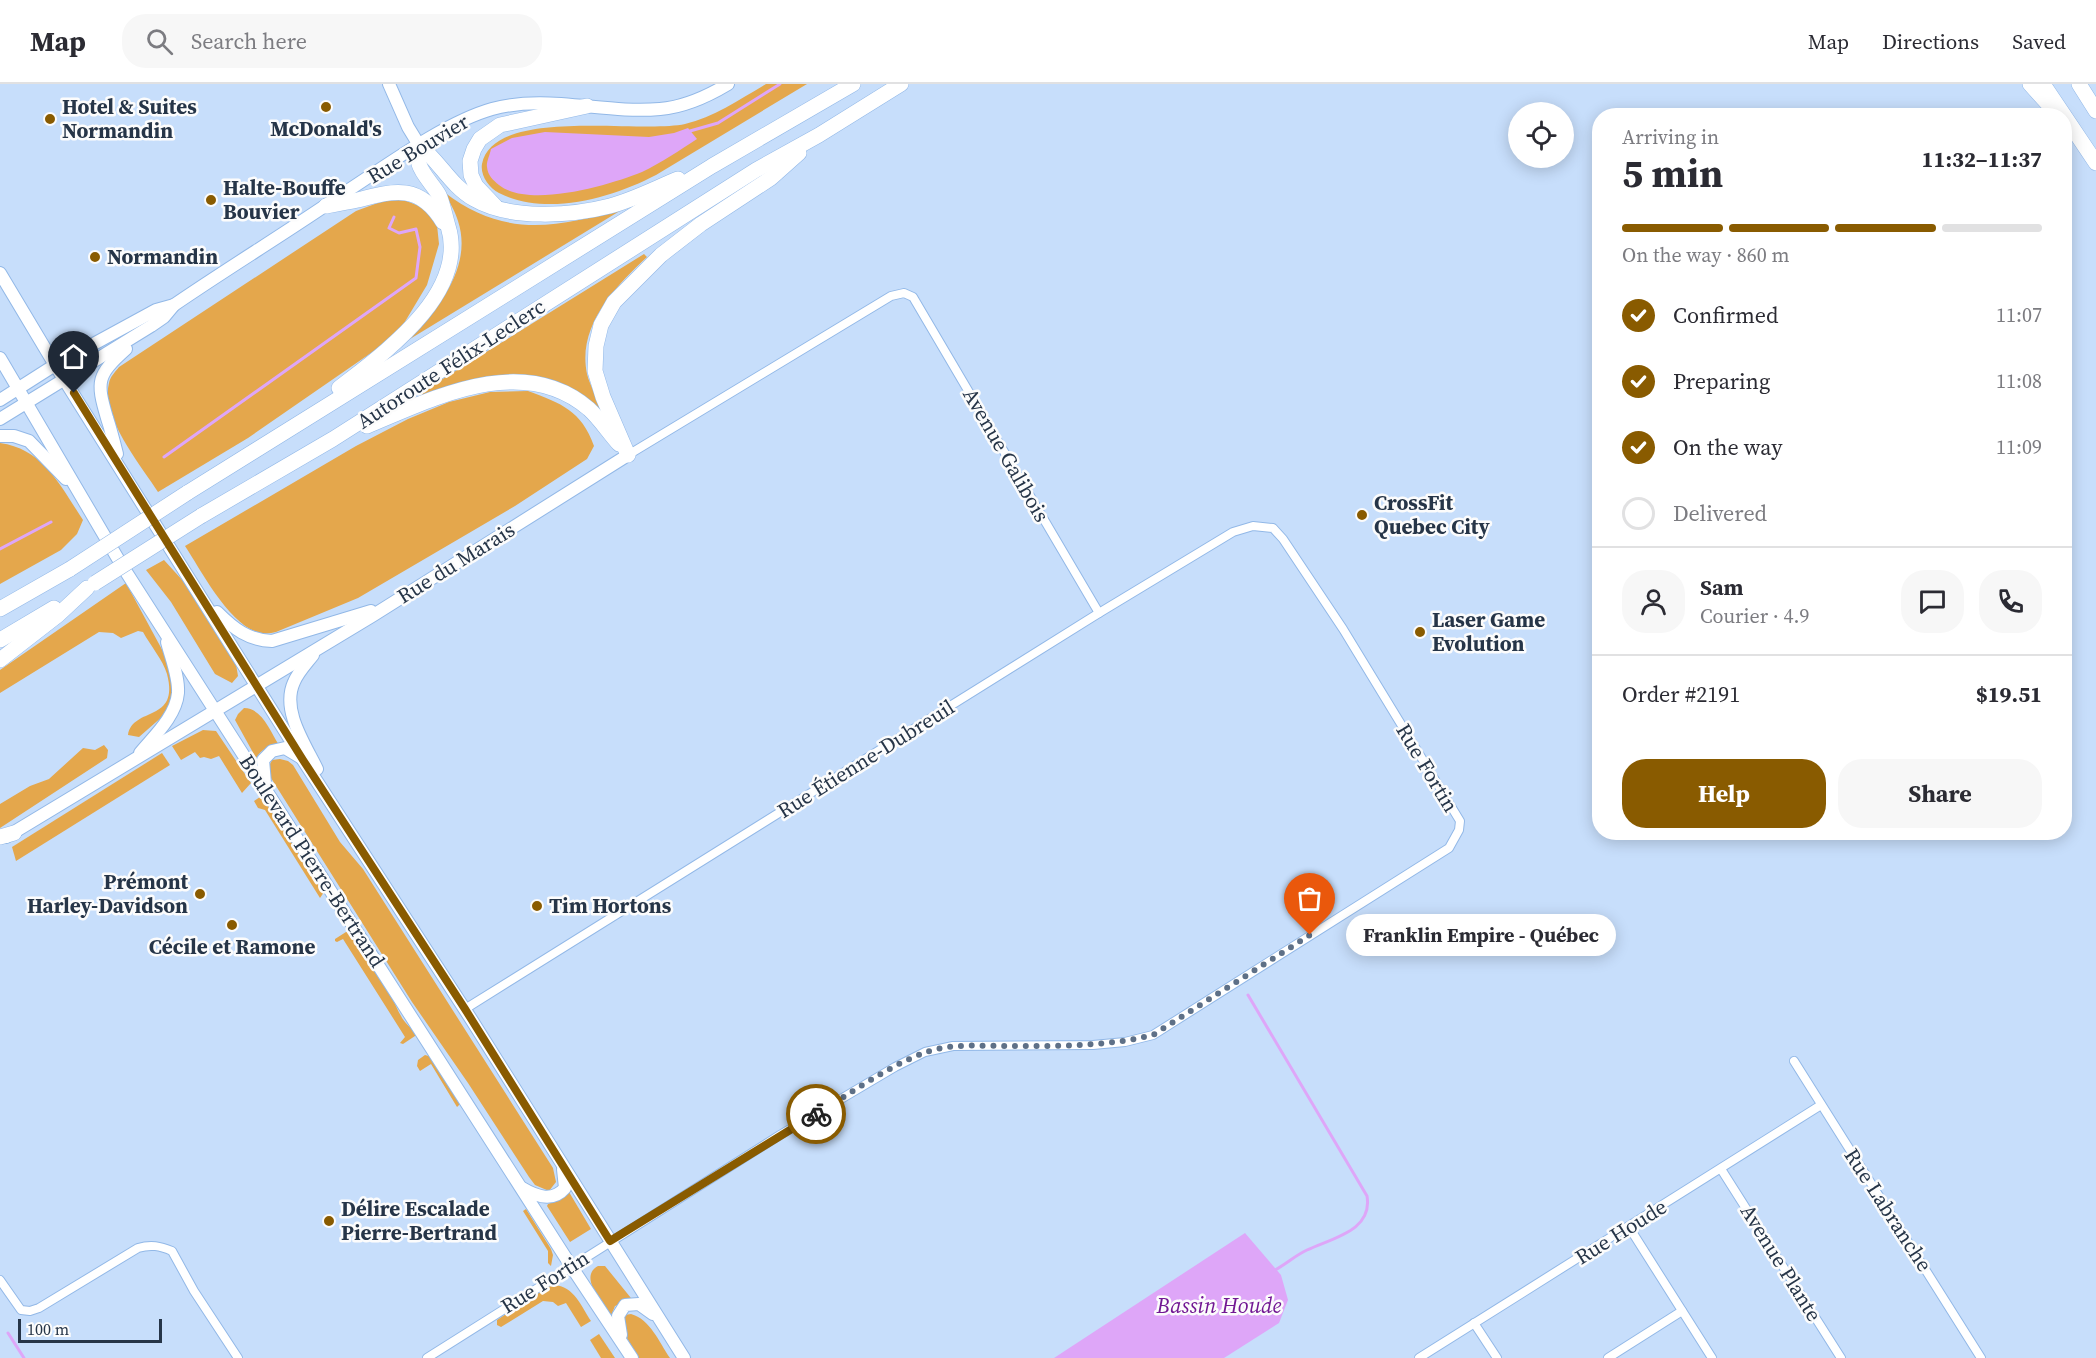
<!DOCTYPE html>
<meta charset="utf-8">
<style>
:root{--surface:#fff;--page:#f7f7f7;--text:#2b2b33;--muted:#7c7c81;--line:#e1e1e2;--accent:#895b00}
body{margin:0;font-family:"Source Serif 4",serif;background:var(--page);color:var(--text);height:100vh;display:flex;flex-direction:column;font-size:22px;white-space:nowrap}
*{box-sizing:border-box;margin:0}
p{font-size:20px;color:var(--muted)}
.icon{flex:none;width:33px;height:33px;fill:none;stroke:currentColor;stroke-width:2;stroke-linecap:round;stroke-linejoin:round}
.map{position:relative;flex:1;overflow:hidden}
.sheet{position:absolute;left:1592px;top:24px;width:480px;height:732px;display:flex;flex-direction:column;background:var(--surface);border-radius:24px;box-shadow:0 3px 15px #0003}
.sheet>*{flex:none}
.tools{position:absolute;left:1508px;top:18px;display:grid;gap:12px}
.tools a{display:grid;place-items:center;width:66px;height:66px;border-radius:50%;background:var(--surface);box-shadow:0 3px 15px #0003;font-size:30px}
.scale{position:absolute;left:18px;bottom:15px;width:144px;box-sizing:border-box;padding-left:6px;border:3px solid #263548;border-top:0;font-size:16px;line-height:21px;white-space:nowrap;color:#263548;-webkit-text-stroke:4px #fcfcfc;paint-order:stroke}
.pin{position:absolute;display:grid;place-items:center;width:51px;height:51px;color:#fff;margin:-62px -26px;border-radius:50% 50% 50% 0;rotate:-45deg;box-shadow:0 0 6px #0007}
.pin .icon{rotate:45deg}
.courier{position:absolute;display:grid;place-items:center;width:60px;height:60px;margin:-30px;border:4px solid #895b00;border-radius:50%;background:#fff;color:#222;box-shadow:0 2px 8px #0007}
.bubble{position:absolute;height:42px;border-radius:21px;background:var(--surface);box-shadow:0 3px 15px #0003;font-size:20px;font-weight:700;line-height:42px;text-align:center}
.summary em{font-style:normal;font-weight:700}
.summary div{display:flex;flex-direction:column-reverse}
.summary{display:flex;align-items:center;justify-content:space-between;height:102px;padding:0 30px}
h1{font-size:39px;font-weight:700;line-height:45px}
.bar{display:grid;grid-template-columns:repeat(4,1fr);gap:9px 6px;align-content:center;height:72px;padding:0 30px}
.bar i{height:8px;border-radius:4px;background:var(--line)}
.bar .selected{background:var(--accent)}
.bar p{grid-column:span 4}
.line{display:flex;align-items:center;gap:15px;padding:0 30px;border-top:2px solid var(--line)}
.line div{flex:1}
.round{display:grid;place-items:center;flex:none;width:63px;height:63px;border-radius:24px;background:var(--page)}
ol{padding:0 30px;list-style:none}
li{display:flex;align-items:center;gap:18px;height:66px}
li p{margin-inline-start:auto}
li .icon{padding:6px;border-radius:50%;background:var(--accent);color:#fff;stroke-width:4}
li:last-child{color:var(--muted)}
li i{width:33px;height:33px;border:3px solid var(--line);border-radius:50%}
.button{display:flex;gap:12px;margin-top:auto;padding:12px 30px}
.button a{flex:1;height:69px;border-radius:24px;background:var(--accent);color:#fff;font-size:24px;font-weight:700;line-height:69px;text-align:center}
.button a+a{background:var(--page);color:var(--text)}
header{display:flex;align-items:center;gap:36px;box-sizing:border-box;height:84px;padding:0 30px;background:var(--surface);border-bottom:2px solid var(--line)}
header strong{font-size:28px}
nav{display:flex;gap:33px;margin-inline-start:auto;font-size:21px}
.search{width:420px;height:54px;background:var(--page);display:flex;align-items:center;gap:15px;box-sizing:border-box;padding:0 21px;border-radius:24px;color:var(--muted);font-size:22px}
.map>svg:first-child{display:block}
</style>
<header>
<strong>Map</strong>
<div class="search"><svg class="icon" aria-label="search" viewBox="0 0 24 24"><circle cx="10" cy="10" r="6"/><path d="M15 15l6 6"/></svg>Search here</div>
<nav><a>Map</a><a>Directions</a><a>Saved</a></nav>
</header>
<div class="map">
<svg width="2096" height="1274" viewBox="0 0 2096 1274">
<rect width="100%" height="100%" fill="#c7defb"/>
<g fill="#e4a74c">
<path d="M766 0H807L656 91C612 114 547 133 499 109 489 104 480 91 482 80 493 22 640 50 685 40 714 33 740 15 766 0Z"/>
<path d="M444 108C504 154 555 144 623 125L410 255C438 224 473 183 458 137 455 127 449 117 444 108Z"/>
<path d="M404 116 419 122 431 131 437 141 439 160 427 201 397 251 248 354 158 408C141 381 100 333 109 299 110 293 115 288 119 283L356 127 383 117Z"/>
<path d="M644 170 647 173C615 203 577 242 587 290 590 302 597 313 603 324L598 326 551 297 423 313 420 309Z"/>
<path d="M528 307C562 320 581 326 594 362L587 375 515 422 358 514 276 548C272 549 266 550 262 549 231 545 201 486 185 462L356 362 408 335 449 318 490 308Z"/>
<path d="M0 359C44 365 61 403 83 436L77 450 61 466 0 500Z"/>
<polygon points="164,476 184,498 236,580 238,592 232,599 215,590 171,518 146,486"/>
<path d="M126 499 172 584 176 609 171 625 139 653 128 651C133 622 180 639 167 590 163 576 150 561 143 548L138 547 121 554 113 549 99 548 0 609V586Z"/>
<path d="M244 624C262 624 270 647 279 661 268 662 262 665 256 674L235 636 238 630Z"/>
<polygon points="203,646 216,647 251,699 242,709 219,672 211,675 204,673 200,674 195,668 181,676 172,662"/>
<polygon points="104,661 108,666 107,674 0,744 0,720 30,702 49,695 83,664 95,666"/>
<polygon points="162,669 170,681 16,777 12,763"/>
<polygon points="280,675 288,677 293,681 340,758 363,785 553,1084 556,1098 549,1107 535,1101 529,1093 468,999 412,918 271,694 269,682 272,676"/>
<polygon points="260,713 266,713 324,808 320,814 265,726 258,724 254,717"/>
<path d="M346 848H351C364 868 380 888 390 909 398 925 400 937 416 948L415 952 403 960 400 959 405 953 343 855 337 858 335 857V855Z"/>
<polygon points="425,971 432,973 460,1020 457,1023 431,980 420,987 417,982 418,976"/>
<polygon points="569,1108 591,1145 570,1158 547,1122 548,1120 561,1115"/>
<polygon points="526,1125 551,1165 553,1171 551,1182 548,1179 548,1167 523,1127"/>
<path d="M598 1182H605L635 1219H623L615 1222 611 1232C603 1219 578 1193 598 1182Z"/>
<path d="M554 1201C574 1202 581 1222 591 1237L581 1243 566 1219 558 1222 553 1218 543 1217 501 1243 497 1241V1236L545 1204Z"/>
<path d="M631 1230C650 1235 659 1258 670 1274H639L625 1251 622 1238 625 1231Z"/>
<polygon points="599,1250 615,1274 601,1274 590,1256"/>
</g>
<g fill="#dea6f8">
<path d="M688 44 697 55C680 66 661 79 642 88 610 101 529 125 499 101 493 96 488 92 487 83 486 78 490 71 491 65L512 54 545 48 649 53 674 49Z"/>
<polygon points="1245,1149 1281,1191 1288,1216 1279,1239 1224,1274 1054,1274"/>
</g>
<g fill="none" stroke-linecap="round" stroke-linejoin="round">
<g stroke="#dea6f8" stroke-width="3">
<polyline points="690,47 718,39 780,0"/>
<polyline points="164,373 416,194 420,163 416,145 399,149 389,144 394,133"/>
<polyline points="0,465 51,438"/>
<path d="M1248 911 1367 1112C1373 1147 1332 1154 1307 1166 1296 1171 1286 1180 1275 1186"/>
<polyline points="8,1249 24,1274"/>
</g>
<defs>
<g id="street">
<polyline points="628,371 891,212 904,209 913,213 1099,529"/>
<polyline points="1794,977 1981,1274"/>
<polyline points="1721,1085 1841,1274"/>
<polyline points="1629,1143 1712,1274"/>
<path d="M0 1196 21 1226 30 1227 39 1224 138 1164C151 1160 160 1162 172 1167L194 1207 238 1274"/>
<polyline points="1474,1239 1497,1274"/>
<polyline points="427,1274 780,1051 895,983 925,968 953,962 1093,961 1125,958 1153,951 1449,764 1459,746 1460,737 1343,545 1283,455 1273,444 1253,442 1233,448 1099,529 465,925"/>
<polyline points="1419,1274 1821,1021"/>
<polyline points="1608,1274 1682,1227"/>
</g>
<g id="secondary">
<polyline points="389,0 408,43 419,61"/>
<polyline points="0,189 55,281 303,676 471,935 684,1274"/>
<polyline points="0,274 121,480 571,1182 632,1274"/>
<polyline points="0,316 55,281 156,226 174,221"/>
<path d="M0 335 151 242 164 233 174 221C228 184 284 150 338 113 382 85 443 39 492 25 547 10 604 30 660 25 684 23 708 12 728 0"/>
<polyline points="0,352 14,352 29,357 66,395"/>
<path d="M117 370C114 358 111 346 107 334 96 297 97 291 126 265"/>
<path d="M217 528C234 545 248 556 272 557L371 527"/>
<path d="M313 571C306 580 298 588 294 598 281 626 305 660 317 685"/>
<path d="M140 669C154 652 176 632 178 609 179 593 171 574 167 558"/>
<polyline points="265,699 263,676 272,667 285,664 300,673"/>
<polyline points="6,753 372,532 628,371"/>
<path d="M522 1104C537 1113 553 1118 565 1104L563 1085"/>
<polyline points="621,1251 618,1232 625,1221 639,1220 653,1230"/>
</g>
<g id="highway">
<polyline points="2030,0 2048,20"/>
<polyline points="2043,0 2096,79"/>
<polyline points="2079,0 2096,27"/>
<path d="M419 61C440 78 451 102 474 115 510 136 571 132 610 122 633 116 656 104 678 95"/>
<path d="M326 122C337 120 348 118 358 116 395 106 420 100 443 138"/>
<polyline points="495,122 476,102 471,91 470,77 474,65 480,55 500,41 587,22"/>
<path d="M339 304C384 269 469 209 448 142 445 132 443 120 439 111 433 101 422 90 419 80 418 74 419 67 419 61"/>
<path d="M367 342C434 314 523 268 589 325 600 335 609 349 619 360"/>
<polyline points="628,371 603,313 595,287 596,262 601,241 614,218 661,171 701,140 771,94 799,69"/>
<polyline points="187,409 712,82 853,0"/>
<polyline points="201,432 333,355 756,86 819,51 901,0"/>
<polyline points="0,525 70,485"/>
<polyline points="0,556 54,524"/>
<polyline points="0,576 58,531 87,504"/>
<polyline points="0,753 14,749"/>
</g>
</defs>
<use href="#street" stroke="#92b8e7" stroke-width="10"/>
<use href="#secondary" stroke="#92b8e7" stroke-width="14"/>
<use href="#highway" stroke="#92b8e7" stroke-width="16"/>
<use href="#street" stroke="#fff" stroke-width="8"/>
<use href="#secondary" stroke="#fff" stroke-width="12"/>
<use href="#highway" stroke="#fff" stroke-width="15"/>
<defs>
<g id="highway-bridge">
<polyline points="70,485 187,409"/>
<polyline points="95,499 201,432"/>
</g>
</defs>
<use href="#highway-bridge" stroke="#92b8e7" stroke-width="16" stroke-linecap="butt"/>
<use href="#highway-bridge" stroke="#fff" stroke-width="15"/>
</g>
<g fill="none" stroke-linecap="round" stroke-linejoin="round">
<path stroke="#5e7087" stroke-width="6" stroke-dasharray="0 10.8" d="M816 1030C848 1011 890 981 924 969 950 959 980 962 1007 962 1056 962 1104 963 1153 951L1310 851"/>
<polyline stroke="#895b00" stroke-width="8" points="74,309 303,676 465,925 610,1157 816,1030"/>
</g>
<g fill="#895b00" stroke="#fcfcfc" stroke-width="2">
<circle cx="326" cy="23" r="6"/>
<circle cx="50" cy="35" r="6"/>
<circle cx="211" cy="116" r="6"/>
<circle cx="95" cy="173" r="6"/>
<circle cx="1362" cy="431" r="6"/>
<circle cx="1420" cy="548" r="6"/>
<circle cx="200" cy="810" r="6"/>
<circle cx="537" cy="822" r="6"/>
<circle cx="232" cy="841" r="6"/>
<circle cx="329" cy="1137" r="6"/>
</g>
<g text-anchor="middle" stroke-width="5" stroke-linejoin="round" paint-order="stroke">
<g font-size="21" font-weight="bold" fill="#263548" stroke="#fcfcfc" text-anchor="start">
<text x="62" y="30">Hotel &amp; Suites<tspan x="62" dy="24">Normandin</tspan></text>
<text x="326" y="52" text-anchor="middle">McDonald's</text>
<text x="223" y="111">Halte-Bouffe<tspan x="223" dy="24">Bouvier</tspan></text>
<text x="107" y="180">Normandin</text>
<text x="1374" y="426">CrossFit<tspan x="1374" dy="24">Quebec City</tspan></text>
<text x="1432" y="543">Laser Game<tspan x="1432" dy="24">Evolution</tspan></text>
<text x="188" y="805" text-anchor="end">Prémont<tspan x="188" dy="24">Harley-Davidson</tspan></text>
<text x="549" y="829">Tim Hortons</text>
<text x="232" y="870" text-anchor="middle">Cécile et Ramone</text>
<text x="341" y="1132">Délire Escalade<tspan x="341" dy="24">Pierre-Bertrand</tspan></text>
</g>
<g font-size="21" fill="#263548" stroke="#fcfcfc">
<text transform="translate(418 65) rotate(-31)" y="7">Rue Bouvier</text>
<text transform="translate(451 280) rotate(-33)" y="7">Autoroute Félix-Leclerc</text>
<text transform="translate(1006 371) rotate(60)" y="7">Avenue Galibois</text>
<text transform="translate(456 479) rotate(-32)" y="7">Rue du Marais</text>
<text transform="translate(866 675) rotate(-32)" y="7">Rue Étienne-Dubreuil</text>
<text transform="translate(1427 684) rotate(59)" y="7">Rue Fortin</text>
<text transform="translate(312 777) rotate(57)" y="7">Boulevard Pierre-Bertrand</text>
<text transform="translate(1888 1126) rotate(57)" y="7">Rue Labranche</text>
<text transform="translate(1621 1148) rotate(-32)" y="7">Rue Houde</text>
<text transform="translate(1781 1179) rotate(58)" y="7">Avenue Plante</text>
<text transform="translate(545 1198) rotate(-32)" y="7">Rue Fortin</text>
</g>
<g font-size="22" font-style="italic" fill="#721893" stroke="#fcfcfc">
<text x="1219" y="1229">Bassin Houde</text>
</g>
</g>
</svg>
<div class="tools">
<a><svg class="icon" aria-label="locate" viewBox="0 0 24 24"><circle cx="12" cy="12" r="6"/><path d="M12 2v4M12 18v4M2 12h4M18 12h4"/></svg></a>
</div>
<div class="scale">100 m</div>
<div class="pin" style="left:1310px;top:851px;background:#ea580c"><svg class="icon" aria-label="bag" viewBox="0 0 24 24"><path d="M5 8h14l-1 12H6zM9 8a3 3 0 0 1 6 0"/></svg></div>
<div class="pin" style="left:74px;top:309px;background:#1f2937"><svg class="icon" aria-label="home" viewBox="0 0 24 24"><path d="M3 11l9-7 9 7M6 9v11h12V9"/></svg></div>
<div class="courier" style="left:816px;top:1030px"><svg class="icon" aria-label="bike" viewBox="0 0 24 24"><circle cx="6" cy="16" r="4"/><circle cx="18" cy="16" r="4"/><path d="M6 16l4-8h5l3 8M10 8l3 8H6M13 5h3"/></svg></div>
<div class="bubble" style="left:1346px;top:830px;width:270px">Franklin Empire - Québec</div>
<section class="sheet">
<div class="summary"><div><h1>5 min</h1><p>Arriving in</p></div><em>11:32–11:37</em></div>
<div class="bar"><i class="selected"></i><i class="selected"></i><i class="selected"></i><i></i><p>On the way · 860 m</p></div>
<ol>
<li><svg class="icon" aria-label="check" viewBox="0 0 24 24"><path d="M5 12l5 5 9-10"/></svg>Confirmed<p>11:07</p></li>
<li><svg class="icon" aria-label="check" viewBox="0 0 24 24"><path d="M5 12l5 5 9-10"/></svg>Preparing<p>11:08</p></li>
<li><svg class="icon" aria-label="check" viewBox="0 0 24 24"><path d="M5 12l5 5 9-10"/></svg>On the way<p>11:09</p></li>
<li><i></i>Delivered</li>
</ol>
<div class="line" style="height:108px"><a class="round"><svg class="icon" aria-label="person" viewBox="0 0 24 24"><circle cx="12" cy="8" r="4"/><path d="M4 21q1-7 8-7t8 7"/></svg></a><div><b>Sam</b><p>Courier · 4.9</p></div><a class="round"><svg class="icon" aria-label="chat" viewBox="0 0 24 24"><path d="M4 5h16v11H9l-5 4z"/></svg></a><a class="round"><svg class="icon" aria-label="phone" viewBox="0 0 24 24"><path d="M5 4h4l2 5-3 2q2 4 5 5l2-3 5 2v4C11 20 4 13 5 4z"/></svg></a></div>
<div class="line" style="height:78px"><div>Order #2191</div><b>$19.51</b></div>
<div class="button"><a>Help</a><a>Share</a></div>
</section>
</div>
